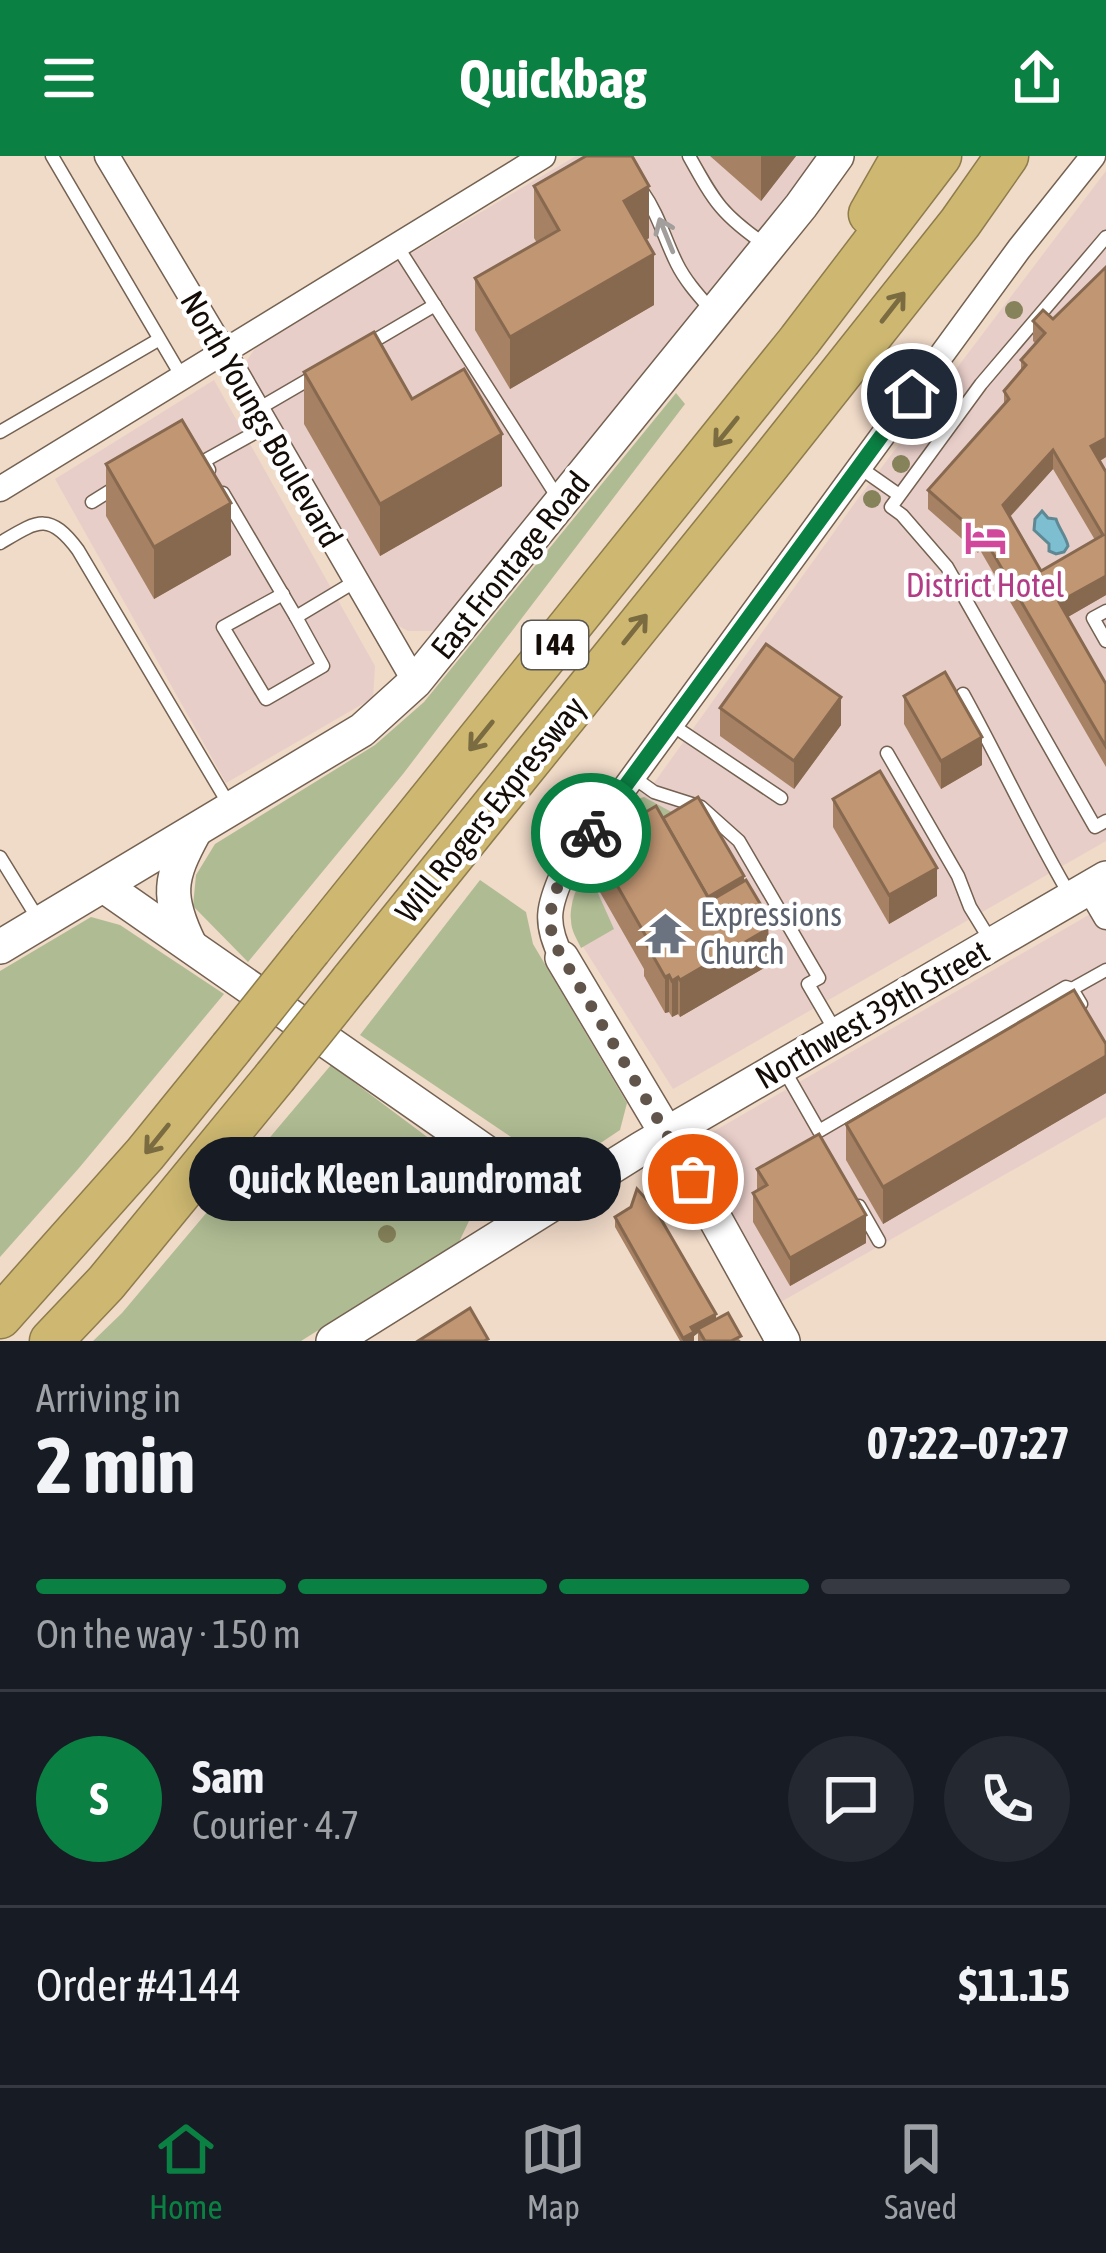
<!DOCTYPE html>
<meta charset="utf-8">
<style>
:root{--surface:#171b24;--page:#242831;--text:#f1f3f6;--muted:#9ea1a6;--line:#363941;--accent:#0b8043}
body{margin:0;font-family:"Asap Condensed",sans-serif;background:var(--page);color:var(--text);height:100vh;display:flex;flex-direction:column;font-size:45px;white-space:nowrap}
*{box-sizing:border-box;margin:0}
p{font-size:39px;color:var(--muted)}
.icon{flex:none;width:66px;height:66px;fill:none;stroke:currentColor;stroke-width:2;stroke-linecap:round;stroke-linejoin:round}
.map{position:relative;height:1185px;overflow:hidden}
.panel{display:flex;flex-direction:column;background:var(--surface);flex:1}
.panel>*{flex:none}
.pin{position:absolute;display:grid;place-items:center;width:102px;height:102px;color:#fff;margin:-51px;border:6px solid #fff;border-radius:50%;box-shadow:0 3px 12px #0007}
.courier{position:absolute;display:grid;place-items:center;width:120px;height:120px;margin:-60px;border:9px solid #0b8043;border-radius:50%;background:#fff;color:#222;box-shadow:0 3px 15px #0007}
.bubble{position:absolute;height:84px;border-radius:42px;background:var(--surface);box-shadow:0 6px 30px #0003;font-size:39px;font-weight:700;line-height:84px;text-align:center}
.overview em{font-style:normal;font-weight:700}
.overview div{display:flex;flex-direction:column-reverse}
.overview{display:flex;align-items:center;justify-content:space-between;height:204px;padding:0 36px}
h1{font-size:78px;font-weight:700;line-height:90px}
.bar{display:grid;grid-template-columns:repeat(4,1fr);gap:18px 12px;align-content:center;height:144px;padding:0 36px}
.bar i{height:15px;border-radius:9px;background:var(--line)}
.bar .current{background:var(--accent)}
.bar p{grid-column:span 4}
.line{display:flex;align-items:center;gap:30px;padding:0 36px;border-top:3px solid var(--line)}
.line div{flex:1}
.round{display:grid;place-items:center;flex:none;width:126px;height:126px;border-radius:63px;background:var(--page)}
header{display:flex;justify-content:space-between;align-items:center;height:156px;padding:0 36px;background:var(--accent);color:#fff;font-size:54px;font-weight:700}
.dock{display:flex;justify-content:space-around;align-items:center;height:168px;border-top:3px solid var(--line);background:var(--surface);font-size:33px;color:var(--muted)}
.dock a{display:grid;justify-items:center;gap:6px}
.dock .current{color:var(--accent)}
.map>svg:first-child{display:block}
</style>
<header><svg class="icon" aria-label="menu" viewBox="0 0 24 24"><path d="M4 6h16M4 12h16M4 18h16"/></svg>Quickbag<svg class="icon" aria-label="share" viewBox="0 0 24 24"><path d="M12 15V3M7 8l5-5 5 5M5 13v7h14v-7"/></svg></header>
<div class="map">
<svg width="1106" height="1185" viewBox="0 0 1106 1185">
<rect width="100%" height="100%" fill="#f0dac8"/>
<g fill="#e8cec9">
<polygon points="576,0 822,0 435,475 408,475 393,467 245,207 259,187"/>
<polygon points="1106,15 1106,685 673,933 573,775 572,744 579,726 644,641 857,344"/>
<polygon points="214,224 375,510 373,542 226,627 55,323"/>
<polygon points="1106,749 1106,961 779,1147 710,1024 704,981"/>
</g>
<g fill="#afbc93">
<polygon points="676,237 685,248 403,618 248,806 193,750 196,719 215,688 375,589 424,546"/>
<path d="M644 641 677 659 652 686 592 724 614 773 581 792C577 783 571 775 571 764 568 724 615 675 637 643Z"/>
<polygon points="480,724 526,756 533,788 627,947 620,974 569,1008 542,1002 360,879"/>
<polygon points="91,761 120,769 224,838 79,1012 0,1101 0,815"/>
<polygon points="331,909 474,1016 478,1046 459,1086 301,1185 93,1185 122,1157"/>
</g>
<path fill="#7dbed0" stroke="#5e8994" stroke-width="3" d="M1042 355 1048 362 1056 363C1059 373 1066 380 1068 390L1064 396 1056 398 1049 395V388L1034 374 1035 363Z"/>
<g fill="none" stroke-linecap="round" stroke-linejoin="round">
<defs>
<g id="lane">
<polyline points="52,0 182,221"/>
<path d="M689 0C715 47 722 59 767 90"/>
<path d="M642 35C659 59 664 82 677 108 686 126 700 141 713 156"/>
<polyline points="1106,81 981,228 891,351 902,359 947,411 1095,671 1106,665"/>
<polyline points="397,90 558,342"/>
<polyline points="367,189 435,149"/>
<polyline points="258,253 313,221"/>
<polyline points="0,276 158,184"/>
<polyline points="859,311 899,339"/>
<polyline points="209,314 204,305 267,270"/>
<polyline points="223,337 296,461 356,425"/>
<polyline points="92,346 116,331"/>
<path d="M0 387C37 365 49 355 78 394L231 652"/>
<polyline points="283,438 223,471 266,543 323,510 296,461"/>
<polyline points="1106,455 1093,462 1106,485"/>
<path d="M963 538C1000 605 1032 675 1071 741"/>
<polyline points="672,569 781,642"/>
<polyline points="887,597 958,720 970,751 992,787"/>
<polyline points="633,621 654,636 701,651 739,685 819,822 808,828 836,876"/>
<polyline points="0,701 40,766"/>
<polyline points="1072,833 1106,814"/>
<polyline points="783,912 819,975 1066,831 1072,833 1081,848"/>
<polyline points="859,1050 879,1085"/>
</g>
<g id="street">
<polyline points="107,0 224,196 415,526"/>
<polyline points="0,333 543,0"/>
<polyline points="1089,732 1106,761"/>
<path d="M562 802C544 767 548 750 564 715L1019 93 1093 0"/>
</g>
<g id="secondary">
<polyline points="104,730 556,1045"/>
<path d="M190 789C166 740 169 722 195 675"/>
<polyline points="0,791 362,574 415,526 801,50 837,0"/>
<polyline points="562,802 687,1012 783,1185"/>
<polyline points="333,1185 642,992 1106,722"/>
</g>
<g id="highway">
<polyline points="870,58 903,0"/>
<polyline points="310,793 799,185 940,0"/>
<polyline points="351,826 768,309 960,67 1007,0"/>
<polyline points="0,1161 145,998 231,892"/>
<polyline points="51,1185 106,1127 275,921"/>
</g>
</defs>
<use href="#lane" stroke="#746151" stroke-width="15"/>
<use href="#street" stroke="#746151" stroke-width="27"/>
<use href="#secondary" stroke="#746151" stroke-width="36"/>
<use href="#highway" stroke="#8d7c4c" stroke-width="45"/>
<use href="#lane" stroke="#fff" stroke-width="12"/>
<use href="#street" stroke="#fff" stroke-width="24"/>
<use href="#secondary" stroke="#fff" stroke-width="33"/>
<use href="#highway" stroke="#ceb871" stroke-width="42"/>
<defs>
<g id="highway-bridge">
<polyline points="231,892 310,793"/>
<polyline points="275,921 351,826"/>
</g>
</defs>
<use href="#highway-bridge" stroke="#8d7c4c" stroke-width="45" stroke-linecap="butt"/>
<use href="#highway-bridge" stroke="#ceb871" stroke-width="42"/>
</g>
<g fill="#86835b">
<circle cx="1014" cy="154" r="9"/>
<circle cx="901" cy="308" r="9"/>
<circle cx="872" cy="343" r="9"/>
<circle cx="387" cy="1078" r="9"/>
</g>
<g fill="#a68163" fill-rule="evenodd">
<polygon points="710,0 796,0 761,45"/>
<polygon points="534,30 649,82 646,84 654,149 510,233 475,174 475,122 537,87 534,82"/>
<path d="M1106 111V301L1100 305 1106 316V439L1068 461 1106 528V611L980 394 978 397 928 353V334L1004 249V235L1021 215V204L1036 188 1033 185V165L1053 163ZM1053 313 1095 384 1041 415 1010 361Z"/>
<polygon points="304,216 412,243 502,330 380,400 304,268"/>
<polygon points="106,308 231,399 154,443 106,360"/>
<polygon points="904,540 982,609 941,633 904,568"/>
<polygon points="720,552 841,569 794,633 720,580"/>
<polygon points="833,643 937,740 889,768 833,671"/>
<polygon points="663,662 744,725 768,768 769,806 764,808 764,812 680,861 678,858 672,861 669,856 665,857 644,820 644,813 593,724 593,687"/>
<polygon points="1106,888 1106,937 883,1068 846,1004 846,968"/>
<polygon points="757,1013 866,1087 790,1130 753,1066 753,1037 757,1035"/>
<polygon points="631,1051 716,1164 741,1185 698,1185 698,1177 694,1180 694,1185 680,1185 615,1071 615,1061"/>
</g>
<g fill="#876950">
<polygon points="761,0 796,0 761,45"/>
<polygon points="649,30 649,82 624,97 624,45"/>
<polygon points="654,98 654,149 510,233 510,181"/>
<polygon points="502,278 502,330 380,400 380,348"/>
<polygon points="1106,282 1106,301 1091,310 1091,290"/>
<polygon points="1053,294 1053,313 1003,368 1003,349"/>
<polygon points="231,347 231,399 154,443 154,391"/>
<polygon points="1106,420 1106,439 1059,466 1059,446"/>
<polygon points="841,541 841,569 794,633 794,605"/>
<polygon points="982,581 982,609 941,633 941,605"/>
<polygon points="937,712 937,740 889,768 889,739"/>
<polygon points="744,720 744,749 705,744"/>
<polygon points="768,761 769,806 764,808 764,812 680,861 680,824"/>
<polygon points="669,819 669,856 665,857 665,821"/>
<polygon points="678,821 678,858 672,861 672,825"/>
<polygon points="1106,900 1106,937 883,1068 883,1031"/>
<polygon points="866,1059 866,1087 790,1130 790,1102"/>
<polygon points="716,1158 716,1167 698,1173 698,1177 694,1180 694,1185 683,1185 683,1182 691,1171"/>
</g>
<g fill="#c19673" stroke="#876950" stroke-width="3" fill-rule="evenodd">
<polygon points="586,0 632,0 649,30 624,45 654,98 510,181 475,122 559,74 534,30"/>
<path d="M1106 111V282L1091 290 1106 316V420L1059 446 1106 528V591L980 375 978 378 928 334 1009 243 1004 235 1026 209 1021 204 1045 177 1033 165 1043 154 1053 163ZM1053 294 1103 379 1041 415 1003 349Z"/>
<polygon points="374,176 412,243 464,213 502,278 380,348 304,216"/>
<polygon points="182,264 231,347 154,391 106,308"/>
<polygon points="766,488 841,541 794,605 720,552"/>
<polygon points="945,516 982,581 941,605 904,540"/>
<polygon points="880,615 937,712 889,739 833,643"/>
<polygon points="698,641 744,720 708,741 663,662"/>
<polygon points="656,650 710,745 746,724 768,761 765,763 769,769 762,773 764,775 680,824 678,821 672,825 669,819 665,821 644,784 647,782 593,687"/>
<polygon points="1074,834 1106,888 1106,900 883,1031 846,968"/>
<polygon points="819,978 866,1059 790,1102 753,1037 767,1029 757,1013"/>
<polygon points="637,1033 655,1053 716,1158 691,1171 694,1176 683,1182 615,1061 631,1051"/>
<polygon points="470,1152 488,1183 484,1185 418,1185"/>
<polygon points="728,1157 741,1180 731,1185 705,1185 698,1173"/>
</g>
<defs><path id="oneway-shaft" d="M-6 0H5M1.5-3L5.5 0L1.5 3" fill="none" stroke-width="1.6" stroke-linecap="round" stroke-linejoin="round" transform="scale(3)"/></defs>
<use stroke="#a19e9c" href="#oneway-shaft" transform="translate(666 79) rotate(-112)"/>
<g stroke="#7a6b41">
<use href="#oneway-shaft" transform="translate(893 151) rotate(-52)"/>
<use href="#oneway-shaft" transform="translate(726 276) rotate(129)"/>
<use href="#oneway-shaft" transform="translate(635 473) rotate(-51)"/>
<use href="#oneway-shaft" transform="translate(481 580) rotate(129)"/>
<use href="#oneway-shaft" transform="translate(157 983) rotate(129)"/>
</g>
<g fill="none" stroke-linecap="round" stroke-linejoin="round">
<path stroke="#61554b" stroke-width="12" stroke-dasharray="0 21.6" d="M591 677C567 711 541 743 554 787L693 1023"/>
<polyline stroke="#0b8043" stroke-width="15" points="591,677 912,238"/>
</g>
<defs>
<symbol id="hotel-bare" viewBox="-9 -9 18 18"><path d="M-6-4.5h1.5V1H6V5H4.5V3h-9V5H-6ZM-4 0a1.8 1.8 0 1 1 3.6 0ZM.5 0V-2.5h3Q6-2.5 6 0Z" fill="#d1479c" stroke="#fff" stroke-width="2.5" paint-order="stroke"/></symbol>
<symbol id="temple-bare" viewBox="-9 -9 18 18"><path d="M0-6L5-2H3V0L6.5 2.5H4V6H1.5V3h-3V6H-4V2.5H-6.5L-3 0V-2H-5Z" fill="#6b7280" stroke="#fff" stroke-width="2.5" paint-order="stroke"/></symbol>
</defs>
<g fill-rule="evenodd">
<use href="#hotel-bare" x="956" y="352" width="59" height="59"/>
<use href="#temple-bare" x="636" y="748" width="59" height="59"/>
</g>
<g text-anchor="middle" stroke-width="9" stroke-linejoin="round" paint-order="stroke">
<rect fill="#fff" stroke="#5a5651" stroke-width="3" x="522" y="465" width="66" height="48" rx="9"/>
<g font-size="30" font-weight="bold" fill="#140d07">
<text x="555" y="499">I 44</text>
</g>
<g font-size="33" fill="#140d07" stroke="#fff">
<text transform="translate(262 263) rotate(60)" y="12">North Youngs Boulevard</text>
<text transform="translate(510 409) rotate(-51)" y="12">East Frontage Road</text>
<text transform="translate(490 653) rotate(-51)" y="12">Will Rogers Expressway</text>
<text transform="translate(872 858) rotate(-30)" y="12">Northwest 39th Street</text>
</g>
<g font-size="33" fill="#b23c85" stroke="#fff">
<text x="985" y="441">District Hotel</text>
</g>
<g font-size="33" fill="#5b616d" stroke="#fff" text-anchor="start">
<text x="700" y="770">Expressions<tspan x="700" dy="38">Church</tspan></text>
</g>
</g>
</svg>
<div class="pin" style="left:693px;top:1023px;background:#ea580c"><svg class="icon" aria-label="bag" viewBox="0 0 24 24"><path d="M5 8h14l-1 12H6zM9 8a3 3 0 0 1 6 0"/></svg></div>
<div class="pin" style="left:912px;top:238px;background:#1f2937"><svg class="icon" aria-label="home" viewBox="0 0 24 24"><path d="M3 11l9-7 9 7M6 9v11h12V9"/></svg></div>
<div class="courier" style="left:591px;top:677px"><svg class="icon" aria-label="bike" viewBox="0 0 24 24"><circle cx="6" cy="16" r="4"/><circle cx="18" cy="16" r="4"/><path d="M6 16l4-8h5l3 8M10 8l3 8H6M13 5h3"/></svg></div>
<div class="bubble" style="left:189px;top:981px;width:432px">Quick Kleen Laundromat</div>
</div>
<section class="panel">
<div class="overview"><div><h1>2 min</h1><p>Arriving in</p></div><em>07:22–07:27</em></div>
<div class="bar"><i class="current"></i><i class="current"></i><i class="current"></i><i></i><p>On the way · 150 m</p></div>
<div class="line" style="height:216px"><b class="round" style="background:var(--accent);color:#fff">S</b><div><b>Sam</b><p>Courier · 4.7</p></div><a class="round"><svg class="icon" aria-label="chat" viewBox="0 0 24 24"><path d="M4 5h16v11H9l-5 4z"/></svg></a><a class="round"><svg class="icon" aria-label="phone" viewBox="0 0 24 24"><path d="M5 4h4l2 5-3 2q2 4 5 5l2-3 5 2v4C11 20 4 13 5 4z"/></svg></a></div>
<div class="line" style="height:156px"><div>Order #4144</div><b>$11.15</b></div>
</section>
<nav class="dock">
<a class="current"><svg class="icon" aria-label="home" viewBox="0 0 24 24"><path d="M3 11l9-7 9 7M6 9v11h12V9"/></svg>Home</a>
<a><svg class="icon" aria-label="map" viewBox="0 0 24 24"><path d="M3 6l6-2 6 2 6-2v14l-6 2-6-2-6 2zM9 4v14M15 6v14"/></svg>Map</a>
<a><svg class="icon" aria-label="saved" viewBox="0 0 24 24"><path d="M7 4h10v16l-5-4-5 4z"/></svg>Saved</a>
</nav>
